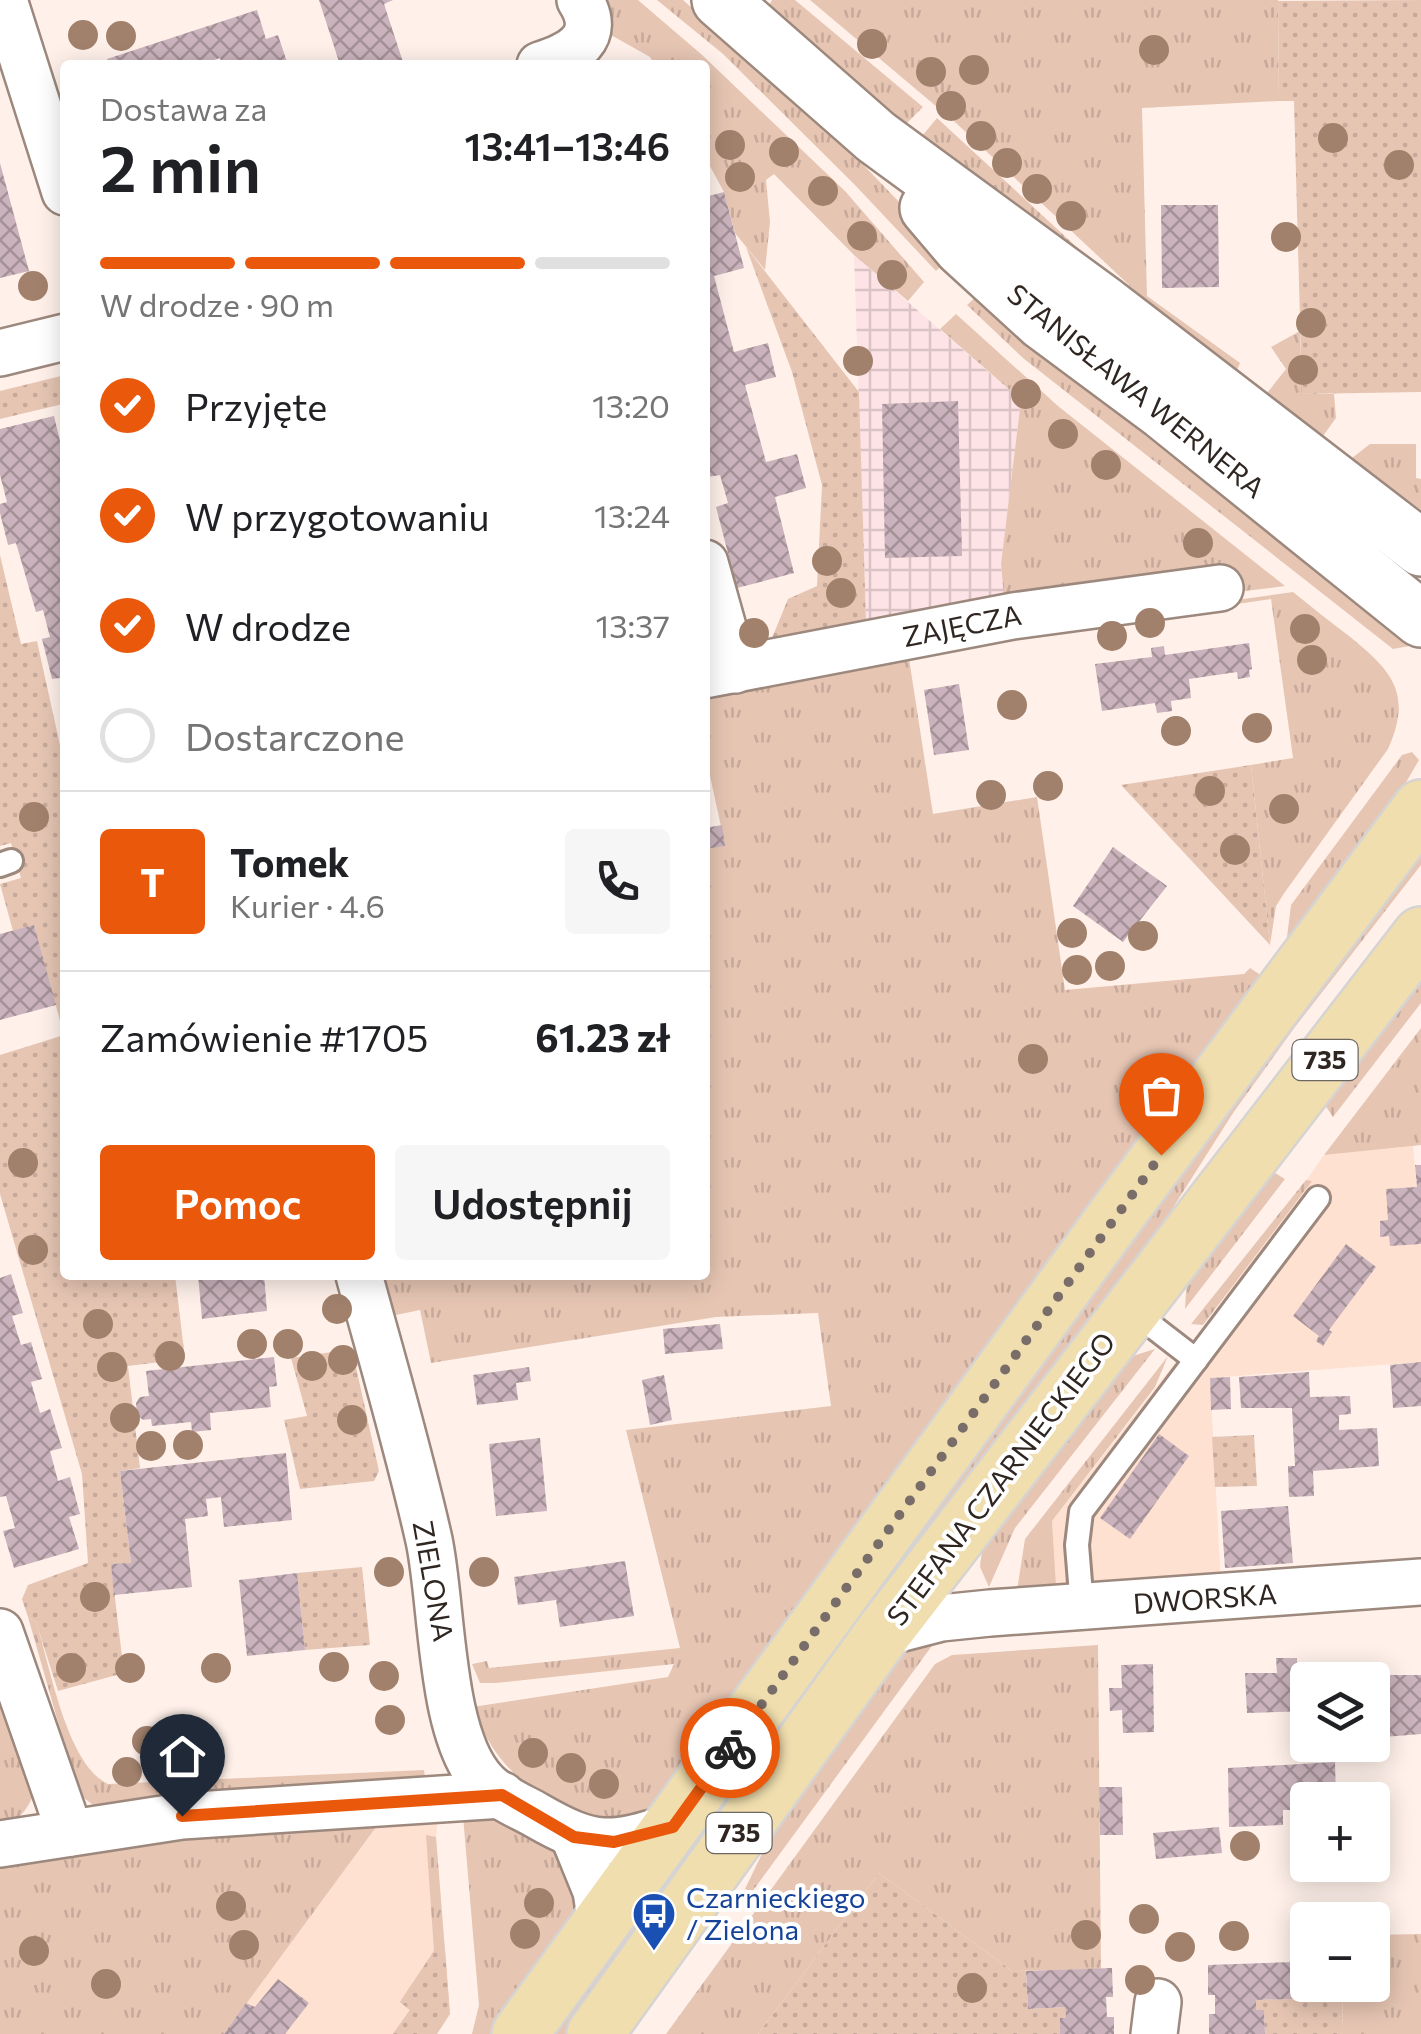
<!DOCTYPE html>
<html lang="pl">
<meta charset="utf-8">
<style>
:root{--surface:#fff;--page:#f6f6f6;--text:#202124;--muted:#757577;--line:#e0e0e0;--accent:#ea580c}
body{margin:0;font-family:Commissioner,sans-serif;background:var(--page);color:var(--text);height:100vh;display:flex;flex-direction:column;font-size:38px;white-space:nowrap}
*{box-sizing:border-box;margin:0}
p{font-size:32px;color:var(--muted)}
.icon{flex:none;width:55px;height:55px;fill:none;stroke:currentColor;stroke-width:2;stroke-linecap:round;stroke-linejoin:round}
.map{position:relative;flex:1;overflow:hidden}
.details{position:absolute;left:60px;top:60px;width:650px;height:1220px;display:flex;flex-direction:column;background:var(--surface);border-radius:10px;box-shadow:0 5px 25px #0003}
.details>*{flex:none}
.buttons{position:absolute;left:1290px;top:1662px;display:grid;gap:20px}
.buttons a{display:grid;place-items:center;width:100px;height:100px;border-radius:10px;background:var(--surface);box-shadow:0 5px 25px #0003;font-size:50px}
.pin{position:absolute;display:grid;place-items:center;width:85px;height:85px;color:#fff;margin:-102px -42px;border-radius:50% 50% 50% 0;rotate:-45deg;box-shadow:0 0 10px #0007}
.pin .icon{rotate:45deg}
.courier{position:absolute;display:grid;place-items:center;width:100px;height:100px;margin:-50px;border:8px solid #ea580c;border-radius:50%;background:#fff;color:#222;box-shadow:0 2px 12px #0007}
.summary em{font-style:normal;font-weight:600}
.summary div{display:flex;flex-direction:column-reverse}
.summary{display:flex;align-items:center;justify-content:space-between;height:170px;padding:0 40px}
h1{font-size:65px;font-weight:600;line-height:75px}
.bar{display:grid;grid-template-columns:repeat(4,1fr);gap:15px 10px;align-content:center;height:120px;padding:0 40px}
.bar i{height:12px;border-radius:8px;background:var(--line)}
.bar .selected{background:var(--accent)}
.bar p{grid-column:span 4}
.line{display:flex;align-items:center;gap:25px;padding:0 40px;border-top:2px solid var(--line)}
.line div{flex:1}
.round{display:grid;place-items:center;flex:none;width:105px;height:105px;border-radius:10px;background:var(--page)}
ol{padding:0 40px;list-style:none}
li{display:flex;align-items:center;gap:30px;height:110px}
li p{margin-inline-start:auto}
li .icon{padding:10px;border-radius:50%;background:var(--accent);color:#fff;stroke-width:4}
li:last-child{color:var(--muted)}
li i{width:55px;height:55px;border:5px solid var(--line);border-radius:50%}
.button{display:flex;gap:20px;margin-top:auto;padding:20px 40px}
.button a{flex:1;height:115px;border-radius:10px;background:var(--accent);color:#fff;font-size:40px;font-weight:600;line-height:115px;text-align:center}
.button a+a{background:var(--page);color:var(--text)}
.map>svg:first-child{display:block}
</style>
<div class="map">
<svg width="1421" height="2034" viewBox="0 0 1421 2034">
<defs>
<pattern id="industrial-grid" width="8" height="8" patternUnits="userSpaceOnUse" patternTransform="scale(2.5)"><rect width="8" height="8" fill="#fee3e6"/><path d="M0 4h8M4 0v8" fill="none" stroke="#dac3c5"/></pattern>
<pattern id="grass-tufts" width="24" height="20" patternUnits="userSpaceOnUse" patternTransform="scale(2.5)"><rect width="24" height="20" fill="#e6c5b3"/><path d="M3 7l-1-3M5 7V3M7 7l1-3M15 17l-1-3M17 17v-4M19 17l1-3" fill="none" stroke="#c6a99a"/></pattern>
<pattern id="garden-dots" width="8" height="8" patternUnits="userSpaceOnUse" patternTransform="scale(2.5)"><rect width="8" height="8" fill="#e6c5b3"/><path d="M2 2h.1M6 6h.1" fill="none" stroke="#c6a99a" stroke-width="1.8" stroke-linecap="round"/></pattern>
<pattern id="building-cross-hatch" width="8" height="8" patternUnits="userSpaceOnUse" patternTransform="scale(2.5)"><rect width="8" height="8" fill="#cab3bc"/><path d="M0 0l8 8M0 8l8-8" fill="none" stroke="#a49198"/></pattern>
</defs>
<rect width="100%" height="100%" fill="#fff1ea"/>
<g fill="#ffe1d1">
<polygon points="1413,1145 1421,1236 1421,1362 1210,1378 1221,1584 1045,1595 1056,1585 1052,1521 1207,1322 1324,1155"/>
<polygon points="438,1817 436,1838 450,2014 437,2034 224,2034 382,1819"/>
</g>
<polygon fill="url(#industrial-grid)" points="854,255 1021,400 1001,564 1004,598 866,622"/>
<g fill="url(#grass-tufts)">
<polygon points="600,0 638,0 701,54 845,191 924,282 908,301 854,255 774,174 766,180 770,222 765,270 735,233 724,192 705,157 705,65 655,65 650,57 611,35"/>
<polygon points="657,0 683,0 850,151 951,256 936,271 854,184 723,54"/>
<polygon points="772,0 795,0 923,107 905,125 766,11"/>
<polygon points="810,0 1278,0 1279,101 1142,108 1147,296 1240,363 1237,370 1144,299 956,123"/>
<polygon points="937,118 1134,300 1131,300 922,136"/>
<polygon points="978,295 1415,645 1393,649 1023,358 967,305"/>
<polygon points="956,314 1058,406 1285,586 1245,591 1233,583 752,652 744,644 1004,598 1001,564 1021,400 940,329"/>
<polygon points="1300,331 1302,394 1334,394 1336,418 1323,436 1267,393 1286,369 1271,347"/>
<polygon points="1370,444 1416,444 1416,478 1421,479 1421,510 1352,458"/>
<path d="M1293 592C1312 607 1330 622 1349 636 1392 671 1413 693 1388 749L1285 892 1276 906 1270 945 1251 765 1293 758 1271 599 1103 624V619Z"/>
<path d="M908 652 933 814 1037 797 1065 990 1244 974 1250 968 1262 976 645 1818C629 1819 612 1822 597 1821 587 1820 577 1813 567 1809 518 1784 493 1759 472 1707L668 1677 674 1664 496 1683H480L472 1664 487 1661 489 1668 680 1648 626 1430 831 1406 818 1313 716 1317 431 1363 420 1310 391 1316 382 1275H705V849L725 845 705 753V684Z"/>
<polygon points="1412,752 1419,760 1397,798 1286,945 1291,905 1402,755"/>
<polygon points="1421,847 1421,865 1295,1027 1233,1113 1143,1255 688,1864 565,2034 550,2034"/>
<polygon points="1421,973 1421,1003 1333,1117 1323,1102"/>
<polygon points="1421,1028 1421,1145 1324,1155"/>
<polygon points="1270,1170 1285,1179 1185,1309 1187,1278"/>
<polygon points="1306,1180 1312,1181 1203,1325 1191,1324"/>
<polygon points="1155,1349 1015,1528 989,1587 980,1567 983,1542 1126,1358"/>
<polygon points="1168,1356 1155,1387 1052,1521 1056,1585 1049,1595 1016,1597 1025,1539"/>
<path d="M28 1617 36 1622C50 1664 66 1764 108 1784L424 1770 425 1777 421 1782 93 1805 84 1798 76 1785Z"/>
<polygon points="934,1643 752,1892 745,1889 771,1835 891,1663 905,1651"/>
<polygon points="1098,1645 1101,1969 1012,1971 879,1873 758,2034 666,2034 935,1664 952,1655"/>
<path d="M0 1684 33 1796C25 1813 18 1821 0 1827Z"/>
<polygon points="489,1815 559,1849 580,1906 564,1936 490,2034 472,2034 479,2005 463,1816"/>
<polygon points="382,1819 224,2034 0,2034 0,1859 100,1842"/>
<polygon points="426,1835 436,1837 450,2014 437,2034 393,2034 410,2010 400,2002 434,1951"/>
<polygon points="1421,1934 1421,2034 1343,2034 1342,1985 1372,1985 1373,1935"/>
</g>
<g fill="url(#garden-dots)">
<polygon points="1421,0 1421,392 1302,394 1294,101 1279,101 1278,1"/>
<polygon points="746,247 859,392 866,622 772,638 788,599 817,586 822,485 792,372"/>
<polygon points="65,375 65,407 63,404 0,419 0,391"/>
<polygon points="0,555 21,644 37,641 65,768 65,1275 175,1275 185,1359 128,1366 140,1468 120,1471 131,1563 111,1565 124,1673 58,1691 36,1622 28,1617 22,1599 28,1585 88,1563 82,1474 0,1194 0,1055 64,1035 34,926 13,931 0,884 21,878 11,843 0,846"/>
<polygon points="1251,765 1270,945 1121,785"/>
<polygon points="352,1349 379,1471 374,1481 300,1489 284,1420 307,1416 291,1358"/>
<polygon points="1254,1435 1257,1486 1215,1487 1212,1437"/>
<polygon points="362,1567 370,1645 305,1650 297,1573"/>
<polygon points="879,1873 1012,1971 1026,1971 1028,2009 1065,2007 1066,2018 1060,2019 1060,2034 758,2034"/>
<polygon points="445,1950 449,2004 428,2034 393,2034 410,2010 400,2002 434,1951"/>
<polygon points="1294,1962 1307,1962 1308,1985 1342,1985 1343,2034 1265,2034 1264,2011 1256,2010 1256,2000 1295,1999"/>
</g>
<g fill="url(#building-cross-hatch)">
<polygon points="319,0 393,0 384,4 404,65 340,65"/>
<polygon points="257,10 266,39 278,35 288,65 222,65 220,58 198,65 109,65 107,59"/>
<polygon points="0,163 29,271 0,278"/>
<polygon points="724,192 744,268 714,276 734,352 768,343 776,377 745,385 766,462 797,454 806,488 775,497 794,573 737,588 716,507 728,503 720,475 708,477 705,465 705,197"/>
<polygon points="1161,205 1218,205 1219,287 1162,288"/>
<polygon points="958,401 962,556 885,558 882,404"/>
<polygon points="54,416 65,462 64,694 60,678 52,679 42,639 50,637 43,610 36,612 16,543 8,545 0,513 0,504 7,502 0,475 0,429"/>
<polygon points="1249,643 1252,669 1249,670 1250,677 1238,679 1237,672 1189,679 1191,698 1171,701 1172,711 1157,713 1155,703 1102,711 1095,664 1152,657 1151,648 1164,646 1165,655"/>
<polygon points="959,684 969,750 934,755 924,690"/>
<polygon points="722,825 725,846 705,849 705,828"/>
<polygon points="1113,847 1167,886 1123,942 1073,906"/>
<polygon points="34,925 56,1005 0,1020 0,934"/>
<polygon points="1415,1165 1421,1165 1421,1244 1390,1246 1389,1236 1380,1237 1380,1221 1388,1220 1386,1189 1417,1187"/>
<polygon points="1346,1244 1376,1267 1329,1330 1332,1332 1323,1346 1316,1341 1319,1336 1293,1316"/>
<polygon points="11,1274 23,1313 12,1316 21,1345 31,1342 42,1379 31,1382 40,1413 50,1409 62,1448 50,1451 58,1481 70,1477 80,1514 69,1517 79,1549 14,1568 3,1531 15,1528 6,1496 0,1497 0,1278"/>
<polygon points="198,1275 264,1275 267,1311 202,1319"/>
<polygon points="720,1324 723,1349 665,1354 663,1329"/>
<polygon points="274,1357 277,1386 269,1387 271,1407 210,1413 211,1430 192,1432 191,1422 152,1426 151,1419 143,1420 137,1415 136,1403 140,1397 149,1396 146,1371"/>
<polygon points="1421,1362 1421,1406 1393,1408 1390,1365"/>
<polygon points="529,1367 531,1381 516,1383 518,1400 477,1405 473,1375"/>
<polygon points="1309,1372 1310,1397 1350,1396 1351,1414 1339,1415 1339,1430 1377,1428 1379,1466 1313,1471 1314,1496 1289,1497 1288,1466 1295,1466 1292,1408 1241,1408 1239,1377"/>
<polygon points="664,1375 672,1420 650,1425 642,1380"/>
<polygon points="1230,1377 1231,1409 1211,1410 1210,1378"/>
<polygon points="1159,1434 1189,1456 1130,1539 1100,1518"/>
<polygon points="540,1438 547,1511 496,1516 489,1444"/>
<polygon points="286,1453 292,1520 224,1527 221,1497 206,1499 208,1516 185,1519 192,1587 114,1595 111,1564 131,1563 120,1471"/>
<polygon points="1288,1506 1293,1563 1225,1568 1221,1511"/>
<polygon points="625,1561 634,1616 560,1627 556,1600 518,1605 514,1577"/>
<polygon points="297,1573 305,1650 247,1656 239,1580"/>
<polygon points="1276,1658 1297,1658 1297,1671 1307,1671 1308,1711 1247,1713 1245,1673 1277,1673"/>
<polygon points="1153,1664 1154,1732 1123,1733 1122,1710 1110,1711 1109,1688 1122,1688 1121,1665"/>
<polygon points="1359,1675 1421,1675 1421,1734 1372,1738 1372,1680 1359,1680"/>
<polygon points="1335,1762 1336,1800 1308,1800 1308,1842 1304,1842 1303,1810 1283,1810 1283,1825 1229,1827 1228,1768"/>
<polygon points="1099,1787 1122,1787 1123,1835 1100,1835"/>
<polygon points="1219,1827 1222,1853 1156,1859 1153,1833"/>
<polygon points="1294,1962 1295,1999 1256,2000 1256,2010 1264,2010 1265,2034 1209,2034 1209,2014 1215,2014 1215,1995 1208,1995 1208,1965"/>
<polygon points="1112,1968 1113,1997 1106,1997 1107,2017 1114,2017 1114,2034 1060,2034 1060,2018 1066,2018 1065,2007 1028,2009 1026,1971"/>
<polygon points="278,1979 309,2003 285,2034 224,2034 246,2003 255,2007"/>
</g>
<g fill="none" stroke-linecap="round" stroke-linejoin="round">
<defs>
<g id="service">
<polyline points="0,865 11,861"/>
<polyline points="1130,1309 1196,1360"/>
<polyline points="1082,1607 1077,1545 1081,1512 1318,1198"/>
</g>
<g id="minor">
<polyline points="4,0 65,192"/>
<path d="M540 65C572 55 604 38 580 0"/>
<polyline points="0,353 65,337"/>
<polyline points="705,563 735,670"/>
<polyline points="705,675 1013,616 1220,588"/>
<path d="M359 1275C383 1363 409 1451 429 1540 443 1605 439 1736 485 1783 498 1797 520 1806 536 1815 595 1849 610 1846 673 1827"/>
<polyline points="0,1632 70,1833"/>
<polyline points="883,1633 941,1618 990,1613 1421,1582"/>
<polyline points="574,1837 596,1891 601,1925"/>
<polyline points="0,1844 182,1816 502,1795"/>
<polyline points="1154,2034 1158,2002"/>
</g>
<g id="tertiary">
<polyline points="720,0 876,137 1105,305 1421,548"/>
<polyline points="928,208 962,248 1043,322 1164,412 1421,619"/>
</g>
<g id="primary">
<polyline points="520,2034 1118,1213 1421,808"/>
<polyline points="595,2034 883,1633 1421,935"/>
</g>
</defs>
<use href="#service" stroke="#9c887d" stroke-width="28"/>
<use href="#minor" stroke="#9c887d" stroke-width="50"/>
<use href="#tertiary" stroke="#9c887d" stroke-width="60"/>
<use href="#primary" stroke="#d5d4d3" stroke-width="60"/>
<use href="#service" stroke="#fff" stroke-width="22"/>
<use href="#minor" stroke="#fff" stroke-width="45"/>
<use href="#tertiary" stroke="#fff" stroke-width="55"/>
<use href="#primary" stroke="#f0deae" stroke-width="55"/>
</g>
<g fill="#a1816c">
<circle cx="83" cy="35" r="15"/>
<circle cx="121" cy="36" r="15"/>
<circle cx="872" cy="44" r="15"/>
<circle cx="1154" cy="50" r="15"/>
<circle cx="974" cy="70" r="15"/>
<circle cx="931" cy="72" r="15"/>
<circle cx="951" cy="106" r="15"/>
<circle cx="981" cy="136" r="15"/>
<circle cx="1333" cy="138" r="15"/>
<circle cx="730" cy="145" r="15"/>
<circle cx="784" cy="152" r="15"/>
<circle cx="1007" cy="163" r="15"/>
<circle cx="1399" cy="165" r="15"/>
<circle cx="740" cy="177" r="15"/>
<circle cx="1037" cy="189" r="15"/>
<circle cx="823" cy="191" r="15"/>
<circle cx="1071" cy="216" r="15"/>
<circle cx="862" cy="236" r="15"/>
<circle cx="1286" cy="237" r="15"/>
<circle cx="892" cy="275" r="15"/>
<circle cx="33" cy="286" r="15"/>
<circle cx="1311" cy="323" r="15"/>
<circle cx="858" cy="361" r="15"/>
<circle cx="1303" cy="370" r="15"/>
<circle cx="1026" cy="394" r="15"/>
<circle cx="1063" cy="434" r="15"/>
<circle cx="1106" cy="465" r="15"/>
<circle cx="1198" cy="543" r="15"/>
<circle cx="827" cy="561" r="15"/>
<circle cx="841" cy="593" r="15"/>
<circle cx="1150" cy="623" r="15"/>
<circle cx="1305" cy="629" r="15"/>
<circle cx="754" cy="633" r="15"/>
<circle cx="1112" cy="636" r="15"/>
<circle cx="1312" cy="660" r="15"/>
<circle cx="1012" cy="705" r="15"/>
<circle cx="1257" cy="728" r="15"/>
<circle cx="1176" cy="731" r="15"/>
<circle cx="1048" cy="786" r="15"/>
<circle cx="1210" cy="791" r="15"/>
<circle cx="991" cy="795" r="15"/>
<circle cx="1284" cy="809" r="15"/>
<circle cx="34" cy="817" r="15"/>
<circle cx="1235" cy="850" r="15"/>
<circle cx="1072" cy="933" r="15"/>
<circle cx="1143" cy="936" r="15"/>
<circle cx="1110" cy="966" r="15"/>
<circle cx="1077" cy="970" r="15"/>
<circle cx="1033" cy="1059" r="15"/>
<circle cx="23" cy="1163" r="15"/>
<circle cx="33" cy="1250" r="15"/>
<circle cx="337" cy="1309" r="15"/>
<circle cx="98" cy="1324" r="15"/>
<circle cx="252" cy="1344" r="15"/>
<circle cx="288" cy="1344" r="15"/>
<circle cx="170" cy="1356" r="15"/>
<circle cx="343" cy="1360" r="15"/>
<circle cx="312" cy="1366" r="15"/>
<circle cx="112" cy="1367" r="15"/>
<circle cx="125" cy="1418" r="15"/>
<circle cx="352" cy="1420" r="15"/>
<circle cx="188" cy="1445" r="15"/>
<circle cx="151" cy="1446" r="15"/>
<circle cx="389" cy="1572" r="15"/>
<circle cx="484" cy="1572" r="15"/>
<circle cx="95" cy="1597" r="15"/>
<circle cx="334" cy="1667" r="15"/>
<circle cx="71" cy="1668" r="15"/>
<circle cx="130" cy="1668" r="15"/>
<circle cx="216" cy="1668" r="15"/>
<circle cx="384" cy="1676" r="15"/>
<circle cx="390" cy="1720" r="15"/>
<circle cx="147" cy="1741" r="15"/>
<circle cx="533" cy="1753" r="15"/>
<circle cx="165" cy="1767" r="15"/>
<circle cx="571" cy="1768" r="15"/>
<circle cx="127" cy="1772" r="15"/>
<circle cx="604" cy="1784" r="15"/>
<circle cx="1245" cy="1846" r="15"/>
<circle cx="539" cy="1903" r="15"/>
<circle cx="231" cy="1906" r="15"/>
<circle cx="1144" cy="1919" r="15"/>
<circle cx="525" cy="1934" r="15"/>
<circle cx="1086" cy="1935" r="15"/>
<circle cx="1234" cy="1936" r="15"/>
<circle cx="244" cy="1945" r="15"/>
<circle cx="1180" cy="1947" r="15"/>
<circle cx="34" cy="1951" r="15"/>
<circle cx="1140" cy="1980" r="15"/>
<circle cx="106" cy="1984" r="15"/>
<circle cx="972" cy="1988" r="15"/>
</g>
<g fill="none" stroke-linecap="round" stroke-linejoin="round">
<polyline stroke="#786d68" stroke-width="10" stroke-dasharray="0 18" points="730,1748 1161,1155"/>
<polyline stroke="#ea580c" stroke-width="12" points="182,1816 502,1795 574,1837 614,1842 673,1827 730,1748"/>
</g>
<defs>
<symbol id="bus-pin" viewBox="-11 -11 22 30"><path d="M0 17L-7.5 6A9.5 9.5 0 1 1 7.5 6Z" fill="#1a4fb4" stroke="#fff"/><path d="M-5-6H5V4H4V6H2V4H-2V6H-4V4H-5ZM-3.5-4V0h7V-4ZM-3.5 1.2v1.5H-2V1.2ZM2 1.2v1.5H3.5V1.2Z" fill="#fff"/></symbol>
</defs>
<g fill-rule="evenodd">
<use href="#bus-pin" x="629" y="1889" width="50" height="68"/>
</g>
<g text-anchor="middle" stroke-width="8" stroke-linejoin="round" paint-order="stroke">
<g fill="#fff" stroke="#6d6764" stroke-width="2.5">
<rect x="1292.5" y="1040" width="65" height="40" rx="8"/>
<rect x="706.5" y="1813" width="65" height="40" rx="8"/>
</g>
<g font-size="25" font-weight="bold" fill="#2f2622">
<text x="1325" y="1069">735</text>
<text x="739" y="1842">735</text>
</g>
<g font-size="28" fill="#2f2622" stroke="#fff">
<text transform="translate(1136 391) rotate(39)" y="10">STANISŁAWA WERNERA</text>
<text transform="translate(962 626) rotate(-11)" y="10">ZAJĘCZA</text>
<text transform="translate(1001 1479) rotate(-53)" y="10">STEFANA CZARNIECKIEGO</text>
<text transform="translate(433 1581) rotate(80)" y="10">ZIELONA</text>
<text transform="translate(1205 1599) rotate(-4)" y="10">DWORSKA</text>
</g>
<g font-size="28" fill="#164399" stroke="#fff" text-anchor="start">
<text x="686" y="1908">Czarnieckiego<tspan x="686" dy="32">/ Zielona</tspan></text>
</g>
</g>
</svg>
<div class="buttons">
<a><svg class="icon" aria-label="layers" viewBox="0 0 24 24"><path d="M12 4l9 5-9 5-9-5zM3 14l9 5 9-5"/></svg></a>
<a>+</a>
<a>−</a>
</div>
<div class="pin" style="left:1161px;top:1155px;background:#ea580c"><svg class="icon" aria-label="bag" viewBox="0 0 24 24"><path d="M5 8h14l-1 12H6zM9 8a3 3 0 0 1 6 0"/></svg></div>
<div class="pin" style="left:182px;top:1816px;background:#1f2937"><svg class="icon" aria-label="home" viewBox="0 0 24 24"><path d="M3 11l9-7 9 7M6 9v11h12V9"/></svg></div>
<div class="courier" style="left:730px;top:1748px"><svg class="icon" aria-label="bike" viewBox="0 0 24 24"><circle cx="6" cy="16" r="4"/><circle cx="18" cy="16" r="4"/><path d="M6 16l4-8h5l3 8M10 8l3 8H6M13 5h3"/></svg></div>
<section class="details">
<div class="summary"><div><h1>2 min</h1><p>Dostawa za</p></div><em>13:41–13:46</em></div>
<div class="bar"><i class="selected"></i><i class="selected"></i><i class="selected"></i><i></i><p>W drodze · 90 m</p></div>
<ol>
<li><svg class="icon" aria-label="check" viewBox="0 0 24 24"><path d="M5 12l5 5 9-10"/></svg>Przyjęte<p>13:20</p></li>
<li><svg class="icon" aria-label="check" viewBox="0 0 24 24"><path d="M5 12l5 5 9-10"/></svg>W przygotowaniu<p>13:24</p></li>
<li><svg class="icon" aria-label="check" viewBox="0 0 24 24"><path d="M5 12l5 5 9-10"/></svg>W drodze<p>13:37</p></li>
<li><i></i>Dostarczone</li>
</ol>
<div class="line" style="height:180px"><b class="round" style="background:var(--accent);color:#fff">T</b><div><b>Tomek</b><p>Kurier · 4.6</p></div><a class="round"><svg class="icon" aria-label="phone" viewBox="0 0 24 24"><path d="M5 4h4l2 5-3 2q2 4 5 5l2-3 5 2v4C11 20 4 13 5 4z"/></svg></a></div>
<div class="line" style="height:130px"><div>Zamówienie #1705</div><b>61.23 zł</b></div>
<div class="button"><a>Pomoc</a><a>Udostępnij</a></div>
</section>
</div>
